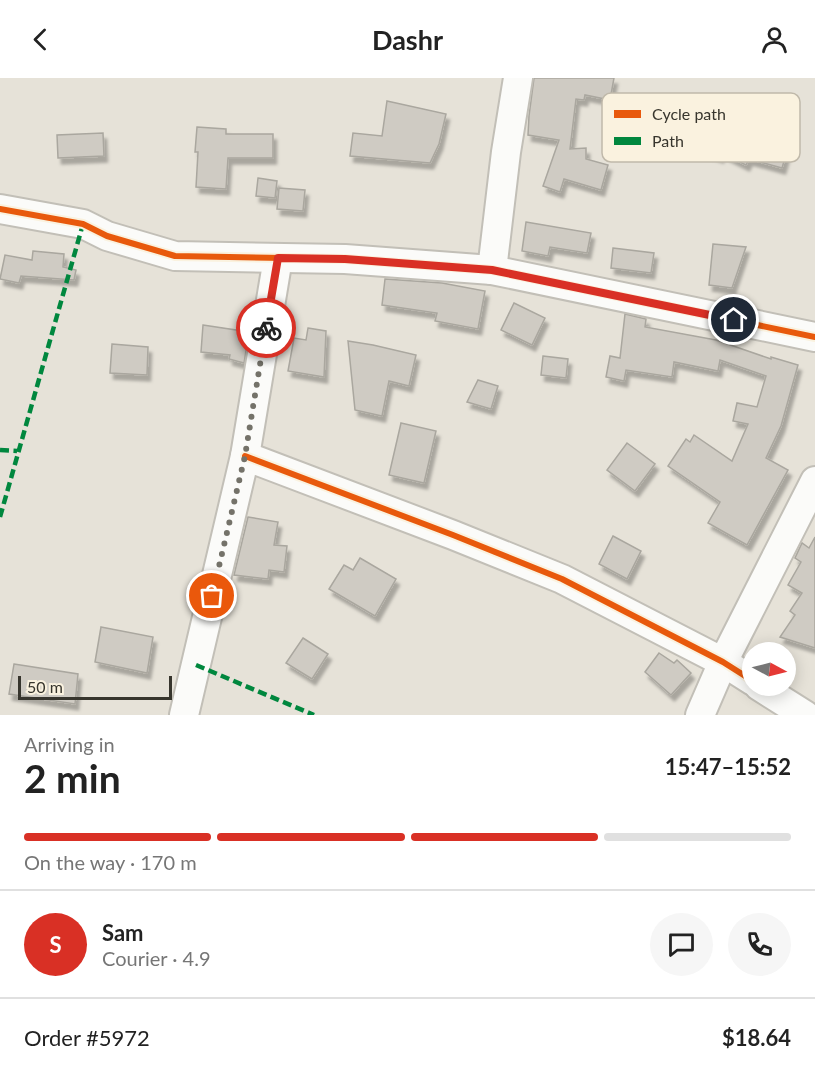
<!DOCTYPE html>
<meta charset="utf-8">
<style>
:root{--surface:#fff;--page:#f6f6f6;--text:#222;--muted:#767676;--line:#e0e0e0;--accent:#d93025}
body{margin:0;font-family:Lato,sans-serif;background:var(--page);color:var(--text);height:100vh;display:flex;flex-direction:column;font-size:22px;white-space:nowrap}
*{box-sizing:border-box;margin:0}
p{font-size:20px;color:var(--muted)}
.icon{flex:none;width:33px;height:33px;fill:none;stroke:currentColor;stroke-width:2;stroke-linecap:round;stroke-linejoin:round}
.map{position:relative;height:637px;overflow:hidden}
.drawer{display:flex;flex-direction:column;background:var(--surface);flex:1}
.drawer>*{flex:none}
.needle{width:39px;rotate:97deg}
.tools{position:absolute;left:742px;top:564px;display:grid;gap:12px}
.tools a{display:grid;place-items:center;width:54px;height:54px;border-radius:50%;background:var(--surface);box-shadow:0 3px 15px #0003;font-size:30px}
.scale{position:absolute;left:18px;bottom:15px;width:154px;box-sizing:border-box;padding-left:6px;border:3px solid #37352d;border-top:0;font-size:16px;line-height:21px;white-space:nowrap;color:#37352d;-webkit-text-stroke:4px #faf2df;paint-order:stroke}
.pin{position:absolute;display:grid;place-items:center;width:51px;height:51px;color:#fff;margin:-26px;border:3px solid #fff;border-radius:50%;box-shadow:0 2px 6px #0007}
.courier{position:absolute;display:grid;place-items:center;width:60px;height:60px;margin:-30px;border:4px solid #d93025;border-radius:50%;background:#fff;color:#222;box-shadow:0 2px 8px #0007}
.overview em{font-style:normal;font-weight:700}
.overview div{display:flex;flex-direction:column-reverse}
.overview{display:flex;align-items:center;justify-content:space-between;height:102px;padding:0 24px}
h1{font-size:39px;font-weight:700;line-height:45px}
.bar{display:grid;grid-template-columns:repeat(4,1fr);gap:9px 6px;align-content:center;height:72px;padding:0 24px}
.bar i{height:8px;border-radius:4px;background:var(--line)}
.bar .on{background:var(--accent)}
.bar p{grid-column:span 4}
.line{display:flex;align-items:center;gap:15px;padding:0 24px;border-top:2px solid var(--line)}
.line div{flex:1}
.round{display:grid;place-items:center;flex:none;width:63px;height:63px;border-radius:32px;background:var(--page)}
header{display:flex;justify-content:space-between;align-items:center;height:78px;padding:0 24px;background:var(--surface);font-size:27px;font-weight:700}
.map>svg:first-child{display:block}
</style>
<header><svg class="icon" aria-label="back" viewBox="0 0 24 24"><path d="M15 5l-7 7 7 7"/></svg>Dashr<svg class="icon" aria-label="person" viewBox="0 0 24 24"><circle cx="12" cy="8" r="4"/><path d="M4 21q1-7 8-7t8 7"/></svg></header>
<div class="map">
<svg width="815" height="637" viewBox="0 0 815 637">
<defs>
<filter id="shadow"><feDropShadow dx="3.5" dy="6" stdDeviation="1.5" flood-color="#0004"/></filter>
</defs>
<rect width="100%" height="100%" fill="#e6e2d8"/>
<g fill="#cfcbc3" stroke="#aaa79f" stroke-width="1.5" filter="url(#shadow)">
<polygon points="534,0 614,0 610,22 585,17 584,22 576,21 570,71 586,70 586,81 608,87 601,112 564,101 560,114 543,108 559,62 528,57 529,38"/>
<polygon points="387,23 446,36 439,66 430,85 350,78 353,55 382,58"/>
<polygon points="705,42 754,63 787,73 782,90 749,81 746,87 722,75 720,79 696,70"/>
<polygon points="197,49 226,51 226,56 273,56 273,80 228,80 226,111 196,109 198,74 195,74"/>
<polygon points="103,55 104,78 58,80 57,57"/>
<polygon points="258,100 277,103 275,120 256,118"/>
<polygon points="279,110 305,112 303,133 277,131"/>
<polygon points="526,144 591,155 587,175 550,169 548,178 522,173"/>
<polygon points="713,166 746,169 732,210 709,207"/>
<polygon points="613,170 654,175 651,195 611,190"/>
<polygon points="33,173 64,176 63,189 76,192 74,202 21,198 19,205 0,201 5,177 32,182"/>
<polygon points="385,201 442,205 485,213 478,251 435,243 437,235 382,227"/>
<polygon points="514,225 545,240 532,267 501,252"/>
<polygon points="625,236 646,241 645,249 716,262 771,281 771,279 798,287 781,348 766,380 788,392 747,467 708,445 720,424 668,388 686,361 690,364 694,357 732,383 748,346 733,343 737,325 757,329 766,298 720,282 718,293 674,284 672,299 626,292 624,303 606,299 610,278 620,280"/>
<polygon points="203,247 249,254 244,285 229,281 230,277 201,274"/>
<polygon points="308,250 326,253 324,299 288,293 294,260 306,262"/>
<polygon points="348,263 373,267 416,277 409,308 389,303 382,338 355,332"/>
<polygon points="112,266 148,269 147,297 110,295"/>
<polygon points="543,278 568,281 566,300 541,297"/>
<polygon points="478,302 498,308 491,331 467,324"/>
<polygon points="401,345 436,353 424,405 389,397"/>
<polygon points="627,365 655,386 635,413 607,392"/>
<polygon points="248,439 278,444 274,467 287,468 284,494 269,492 268,501 234,497"/>
<polygon points="613,458 641,473 627,501 599,486"/>
<polygon points="815,459 815,570 780,559 795,537 790,533 802,515 788,507 801,484 795,480 802,465 809,470"/>
<polygon points="360,480 396,501 375,538 329,511 344,487 353,492"/>
<polygon points="101,549 153,559 147,595 95,584"/>
<polygon points="303,560 328,576 312,601 286,585"/>
<polygon points="659,575 674,585 677,582 691,595 671,617 645,594"/>
<polygon points="14,586 78,596 75,626 9,616"/>
</g>
<g fill="none" stroke-linecap="round" stroke-linejoin="round">
<defs>
<g id="minor">
<polyline points="0,131 83,146 107,158 175,178 345,181 492,192 815,259"/>
<polyline points="492,192 506,74 518,0"/>
<polyline points="245,378 453,457 562,501 723,584 753,603"/>
<polyline points="759,608 805,637"/>
<polyline points="184,637 245,378 278,180"/>
<polyline points="700,637 723,584 815,403"/>
</g>
</defs>
<use href="#minor" stroke="#c2bfb7" stroke-width="32"/>
<use href="#minor" stroke="#fbfbf9" stroke-width="28"/>
<g stroke="#00873e" stroke-width="4.5" stroke-dasharray="9 4.5" stroke-linecap="butt">
<polyline points="0,372 17,373"/>
<polyline points="0,439 83,146"/>
<polyline points="196,587 314,637"/>
</g>
<defs>
<g id="cycleway">
<polyline points="0,131 83,146 107,158 175,178 345,181 492,192 815,259"/>
<polyline points="245,378 453,457 562,501 723,584 753,603"/>
</g>
</defs>
<use href="#cycleway" stroke="#faf2df" stroke-width="10"/>
<use href="#cycleway" stroke="#e8590c" stroke-width="6"/>
</g>
<g fill="none" stroke-linecap="round" stroke-linejoin="round">
<polyline stroke="#747269" stroke-width="6" stroke-dasharray="0 10.8" points="212,518 245,378 266,250"/>
<polyline stroke="#d93025" stroke-width="8" points="266,250 278,180 345,181 492,192 734,242"/>
</g>
<rect x="602" y="15" width="198" height="69" rx="9" fill="#faf2df" stroke="#c0b9aa" stroke-width="1.5"/>
<rect x="614" y="32" width="27" height="8" fill="#e8590c"/>
<rect x="614" y="59" width="27" height="8" fill="#00873e"/>
<g font-size="16" fill="#37352d">
<text x="652" y="42">Cycle path</text>
<text x="652" y="69">Path</text>
</g>
</svg>
<div class="tools">
<a><svg class="needle" viewBox="-14 -14 28 28"><path d="M0-13l5 13h-10z" fill="#e53935"/><path d="M0 13l5-13h-10z" fill="#767676"/></svg></a>
</div>
<div class="scale">50 m</div>
<div class="pin" style="left:212px;top:518px;background:#ea580c"><svg class="icon" aria-label="bag" viewBox="0 0 24 24"><path d="M5 8h14l-1 12H6zM9 8a3 3 0 0 1 6 0"/></svg></div>
<div class="pin" style="left:734px;top:242px;background:#1f2937"><svg class="icon" aria-label="home" viewBox="0 0 24 24"><path d="M3 11l9-7 9 7M6 9v11h12V9"/></svg></div>
<div class="courier" style="left:266px;top:250px"><svg class="icon" aria-label="bike" viewBox="0 0 24 24"><circle cx="6" cy="16" r="4"/><circle cx="18" cy="16" r="4"/><path d="M6 16l4-8h5l3 8M10 8l3 8H6M13 5h3"/></svg></div>
</div>
<section class="drawer">
<div class="overview"><div><h1>2 min</h1><p>Arriving in</p></div><em>15:47–15:52</em></div>
<div class="bar"><i class="on"></i><i class="on"></i><i class="on"></i><i></i><p>On the way · 170 m</p></div>
<div class="line" style="height:108px"><b class="round" style="background:var(--accent);color:#fff">S</b><div><b>Sam</b><p>Courier · 4.9</p></div><a class="round"><svg class="icon" aria-label="chat" viewBox="0 0 24 24"><path d="M4 5h16v11H9l-5 4z"/></svg></a><a class="round"><svg class="icon" aria-label="phone" viewBox="0 0 24 24"><path d="M5 4h4l2 5-3 2q2 4 5 5l2-3 5 2v4C11 20 4 13 5 4z"/></svg></a></div>
<div class="line" style="height:78px"><div>Order #5972</div><b>$18.64</b></div>
</section>
